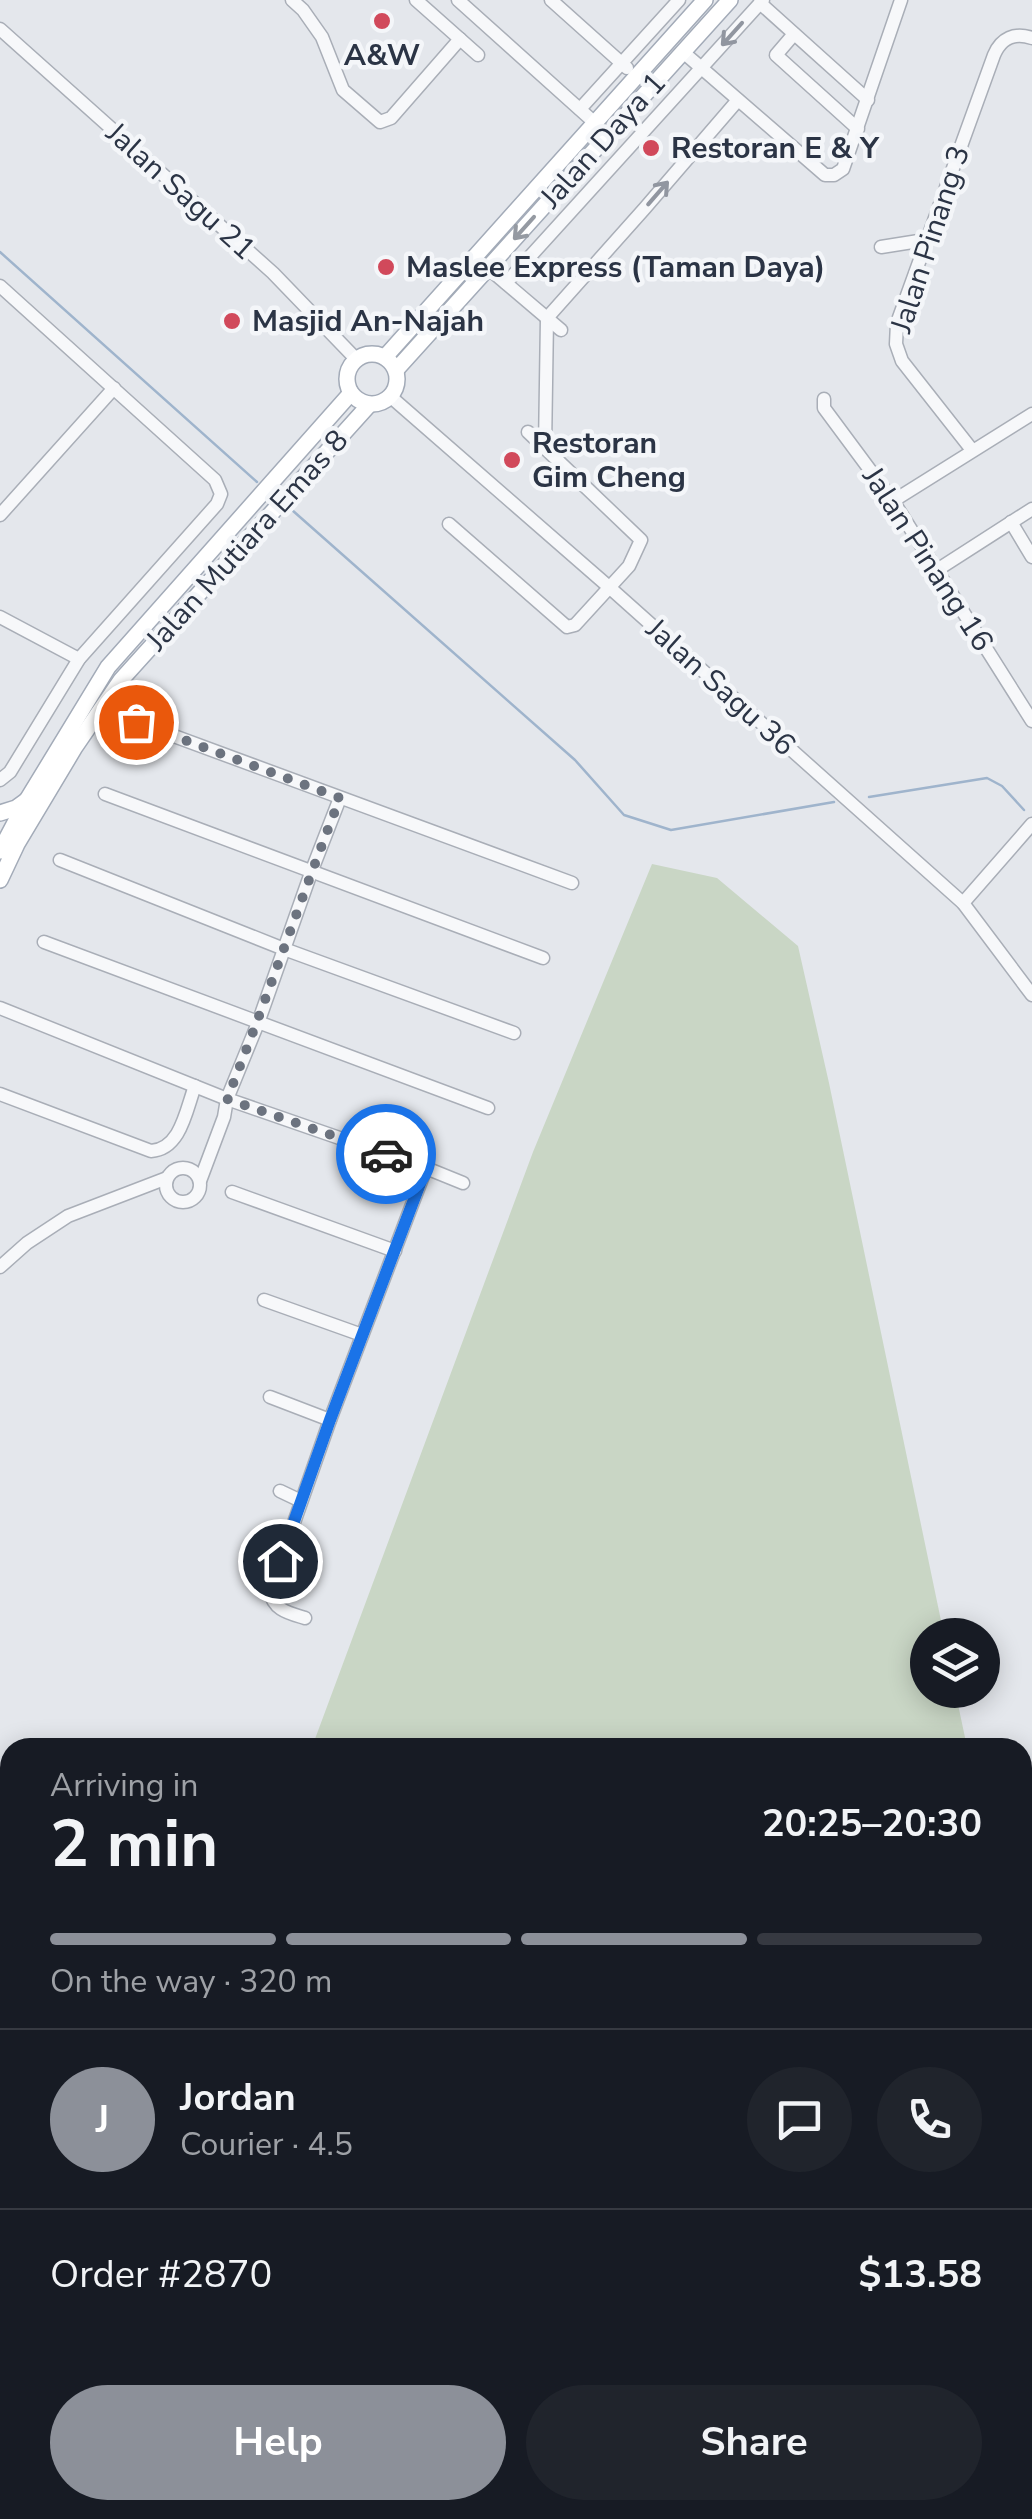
<!DOCTYPE html>
<meta charset="utf-8">
<style>
:root{--surface:#171b24;--page:#20242c;--text:#f1f3f6;--muted:#9ea1a6;--line:#363941;--accent:#8c9099}
body{margin:0;font-family:"Nunito Sans",sans-serif;background:var(--page);color:var(--text);height:100vh;display:flex;flex-direction:column;font-size:38px;white-space:nowrap}
*{box-sizing:border-box;margin:0}
p{font-size:32px;color:var(--muted)}
.icon{flex:none;width:55px;height:55px;fill:none;stroke:currentColor;stroke-width:2;stroke-linecap:round;stroke-linejoin:round}
.map{position:relative;flex:1;overflow:hidden}
.panel{position:absolute;left:0px;top:1738px;width:1032px;height:782px;display:flex;flex-direction:column;background:var(--surface);border-radius:30px 30px 0 0;box-shadow:0 5px 25px #0003}
.panel>*{flex:none}
.tools{position:absolute;left:910px;top:1618px;display:grid;gap:20px}
.tools a{display:grid;place-items:center;width:90px;height:90px;border-radius:50%;background:var(--surface);box-shadow:0 5px 25px #0003;font-size:50px}
.pin{position:absolute;display:grid;place-items:center;width:85px;height:85px;color:#fff;margin:-42px;border:5px solid #fff;border-radius:50%;box-shadow:0 2px 10px #0007}
.courier{position:absolute;display:grid;place-items:center;width:100px;height:100px;margin:-50px;border:8px solid #1a73e8;border-radius:50%;background:#fff;color:#222;box-shadow:0 2px 12px #0007}
.headline em{font-style:normal;font-weight:700}
.headline div{display:flex;flex-direction:column-reverse}
.headline{display:flex;align-items:center;justify-content:space-between;height:170px;padding:0 50px}
h1{font-size:65px;font-weight:700;line-height:75px}
.bar{display:grid;grid-template-columns:repeat(4,1fr);gap:15px 10px;align-content:center;height:120px;padding:0 50px}
.bar i{height:12px;border-radius:8px;background:var(--line)}
.bar .selected{background:var(--accent)}
.bar p{grid-column:span 4}
.line{display:flex;align-items:center;gap:25px;padding:0 50px;border-top:2px solid var(--line)}
.line div{flex:1}
.round{display:grid;place-items:center;flex:none;width:105px;height:105px;border-radius:52px;background:var(--page)}
.cta{display:flex;gap:20px;margin-top:auto;padding:20px 50px}
.cta a{flex:1;height:115px;border-radius:60px;background:var(--accent);color:#fff;font-size:40px;font-weight:700;line-height:115px;text-align:center}
.cta a+a{background:var(--page);color:var(--text)}
.map>svg:first-child{display:block}
</style>
<div class="map">
<svg width="1032" height="2519" viewBox="0 0 1032 2519">
<rect width="100%" height="100%" fill="#e4e7ec"/>
<g fill="#c9d6c5">
<polygon points="652,864 717,878 798,946 829,1083 944,1635 928,1635 928,1690 955,1690 967,1747 312,1747 533,1152"/>
<polygon points="1023,2015 1032,2062 1032,2510 1011,2519 26,2519 29,2510 1022,2510"/>
</g>
<g fill="none" stroke-linecap="round" stroke-linejoin="round">
<g stroke="#9fb4cc" stroke-width="2.5">
<polyline points="0,252 257,482"/>
<polyline points="292,510 575,760 624,815 671,830 834,802"/>
<polyline points="869,797 987,778 1002,786 1024,810"/>
</g>
<defs>
<g id="minor">
<polyline points="292,0 303,10 322,37 343,90 380,122 391,118 460,39"/>
<polyline points="416,0 478,55"/>
<polyline points="458,0 595,123"/>
<polyline points="551,0 627,68"/>
<polyline points="760,3 868,100"/>
<polyline points="0,29 273,273 356,359"/>
<polyline points="794,34 776,55 858,129"/>
<polyline points="683,52 825,175 834,175 843,169 901,0"/>
<polyline points="580,109 679,0"/>
<polyline points="881,247 925,240"/>
<polyline points="488,268 561,330"/>
<polyline points="506,283 763,0"/>
<polyline points="0,286 215,480 221,494 217,504 79,659 10,772 0,780"/>
<polyline points="391,397 609,587 963,903 1032,995"/>
<polyline points="824,399 824,408 893,501 1032,721"/>
<polyline points="545,448 547,318 645,208 738,100"/>
<path d="M972 450 902 361 896 344 897 323 994 55C1001 38 1015 32 1032 38"/>
<polyline points="893,501 1032,414"/>
<polyline points="0,515 114,388"/>
<polyline points="1011,522 1032,557"/>
<polyline points="449,524 567,627 575,625 629,566 641,540 528,432"/>
<polyline points="937,570 1032,509"/>
<polyline points="0,617 79,659"/>
<polyline points="132,718 136,722 572,883"/>
<polyline points="105,794 543,958"/>
<polyline points="60,860 284,949 514,1033"/>
<polyline points="963,903 1032,824"/>
<polyline points="44,942 488,1108"/>
<polyline points="0,1008 227,1099 426,1168 463,1183"/>
<path d="M0 1094 151 1151C181 1149 186 1110 195 1086"/>
<circle cx="183" cy="1185" r="17"/>
<polyline points="200,1181 224,1117 227,1099 258,1023 312,870 340,798"/>
<polyline points="232,1192 395,1251"/>
<polyline points="0,1267 27,1243 68,1216 167,1178"/>
<polyline points="264,1300 362,1335"/>
<polyline points="270,1397 330,1420"/>
<polyline points="280,1491 301,1501"/>
<path d="M305 1618C289 1613 273 1610 270 1591L330 1420 426 1168"/>
<polyline points="0,2161 10,2155"/>
<polyline points="0,2175 10,2168"/>
<polyline points="994,2510 1000,2519"/>
<polyline points="1016,2510 1032,2515"/>
</g>
<g id="major">
<circle cx="372" cy="379" r="25"/>
<polyline points="385,357 705,0"/>
<polyline points="396,370 730,0"/>
<polyline points="0,813 16,808 27,800"/>
<polyline points="0,851 27,800 108,667 351,393"/>
<polyline points="0,880 17,844 75,747 121,680 369,405"/>
</g>
</defs>
<use href="#minor" stroke="#a9aeb7" stroke-width="15"/>
<use href="#major" stroke="#a3abb8" stroke-width="18"/>
<use href="#minor" stroke="#f7f8fa" stroke-width="12"/>
<use href="#major" stroke="#fff" stroke-width="15"/>
</g>
<defs><path id="oneway-shaft" d="M-6 0H5M1.5-3L5.5 0L1.5 3" fill="none" stroke-width="1.6" stroke-linecap="round" stroke-linejoin="round" transform="scale(2.5)"/></defs>
<g stroke="#9196a0">
<use href="#oneway-shaft" transform="translate(732 34) rotate(132)"/>
<use href="#oneway-shaft" transform="translate(658 193) rotate(-49)"/>
</g>
<use stroke="#959aa2" href="#oneway-shaft" transform="translate(524 228) rotate(132)"/>
<g fill="none" stroke-linecap="round" stroke-linejoin="round">
<path stroke="#6c737f" stroke-width="10" stroke-dasharray="0 18" d="M136 722 340 798C301 898 267 999 227 1099L386 1154"/>
<polyline stroke="#1a73e8" stroke-width="12" points="280,1561 330,1420 426,1168 386,1154"/>
</g>
<g fill="#d1495b" stroke="#f4f6f9" stroke-width="4">
<circle cx="382" cy="21" r="10"/>
<circle cx="651" cy="148" r="10"/>
<circle cx="386" cy="267" r="10"/>
<circle cx="232" cy="321" r="10"/>
<circle cx="512" cy="460" r="10"/>
</g>
<g text-anchor="middle" stroke-width="9" stroke-linejoin="round" paint-order="stroke">
<g font-size="30" font-weight="bold" fill="#2b3445" stroke="#f4f6f9" text-anchor="start">
<text x="382" y="65" text-anchor="middle">A&amp;W</text>
<text x="671" y="158">Restoran E &amp; Y</text>
<text x="406" y="277">Maslee Express (Taman Daya)</text>
<text x="252" y="331">Masjid An-Najah</text>
<text x="532" y="453">Restoran<tspan x="532" dy="34">Gim Cheng</tspan></text>
</g>
<g font-size="30" fill="#2b3445" stroke="#f4f6f9">
<text transform="translate(603 140) rotate(-48)" y="10">Jalan Daya 1</text>
<text transform="translate(181 191) rotate(42)" y="10">Jalan Sagu 21</text>
<text transform="translate(930 239) rotate(-72)" y="10">Jalan Pinang 3</text>
<text transform="translate(247 540) rotate(-48)" y="10">Jalan Mutiara Emas 8</text>
<text transform="translate(928 559) rotate(57)" y="10">Jalan Pinang 16</text>
<text transform="translate(721 687) rotate(42)" y="10">Jalan Sagu 36</text>
</g>
</g>
</svg>
<div class="tools">
<a><svg class="icon" aria-label="layers" viewBox="0 0 24 24"><path d="M12 4l9 5-9 5-9-5zM3 14l9 5 9-5"/></svg></a>
</div>
<div class="pin" style="left:136px;top:722px;background:#ea580c"><svg class="icon" aria-label="bag" viewBox="0 0 24 24"><path d="M5 8h14l-1 12H6zM9 8a3 3 0 0 1 6 0"/></svg></div>
<div class="pin" style="left:280px;top:1561px;background:#1f2937"><svg class="icon" aria-label="home" viewBox="0 0 24 24"><path d="M3 11l9-7 9 7M6 9v11h12V9"/></svg></div>
<div class="courier" style="left:386px;top:1154px"><svg class="icon" aria-label="car" viewBox="0 0 24 24"><path d="M5 17H2v-5l4-1 3-4h7l3 4 3 1v5h-3M9 17h6M6 11h13"/><circle cx="7" cy="17" r="2"/><circle cx="17" cy="17" r="2"/></svg></div>
<section class="panel">
<div class="headline"><div><h1>2 min</h1><p>Arriving in</p></div><em>20:25–20:30</em></div>
<div class="bar"><i class="selected"></i><i class="selected"></i><i class="selected"></i><i></i><p>On the way · 320 m</p></div>
<div class="line" style="height:180px"><b class="round" style="background:var(--accent);color:#fff">J</b><div><b>Jordan</b><p>Courier · 4.5</p></div><a class="round"><svg class="icon" aria-label="chat" viewBox="0 0 24 24"><path d="M4 5h16v11H9l-5 4z"/></svg></a><a class="round"><svg class="icon" aria-label="phone" viewBox="0 0 24 24"><path d="M5 4h4l2 5-3 2q2 4 5 5l2-3 5 2v4C11 20 4 13 5 4z"/></svg></a></div>
<div class="line" style="height:130px"><div>Order #2870</div><b>$13.58</b></div>
<div class="cta"><a>Help</a><a>Share</a></div>
</section>
</div>
